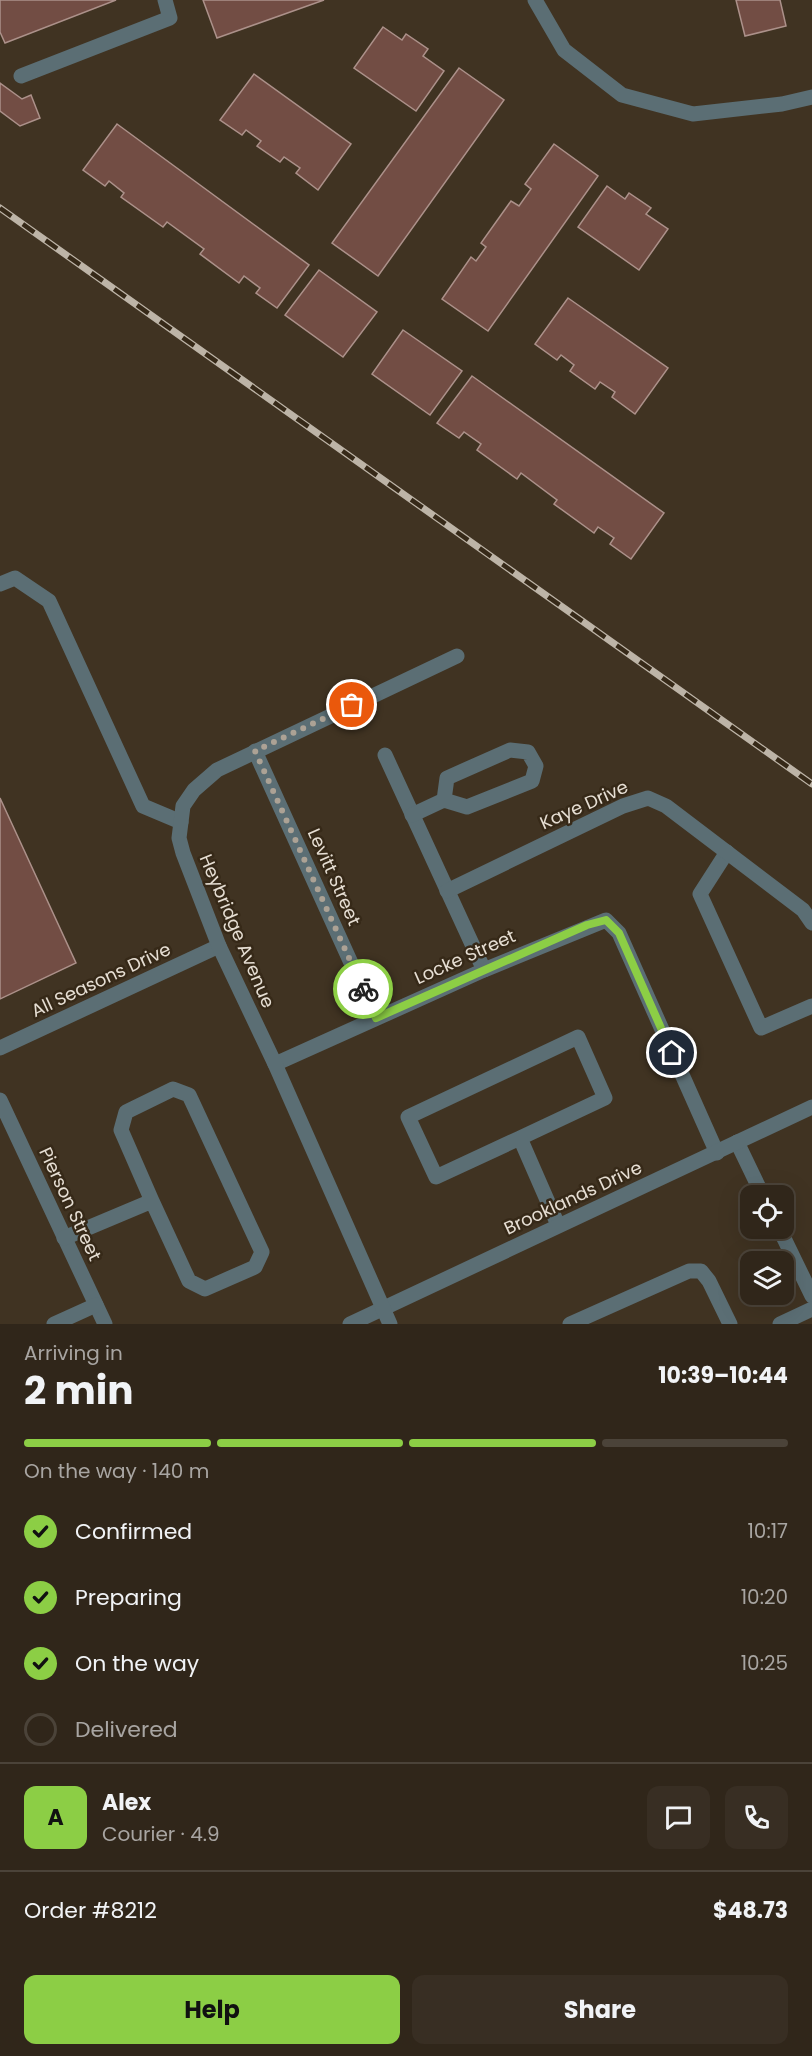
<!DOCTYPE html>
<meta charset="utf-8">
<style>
:root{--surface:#30261a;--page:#382e23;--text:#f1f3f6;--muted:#a8a5a2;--line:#4b4339;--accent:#8cce45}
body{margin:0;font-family:Poppins,sans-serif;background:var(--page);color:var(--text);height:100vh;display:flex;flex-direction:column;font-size:22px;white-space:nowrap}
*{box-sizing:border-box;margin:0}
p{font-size:20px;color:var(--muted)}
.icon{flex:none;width:33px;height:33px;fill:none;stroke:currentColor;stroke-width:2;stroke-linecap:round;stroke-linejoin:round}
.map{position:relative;height:1324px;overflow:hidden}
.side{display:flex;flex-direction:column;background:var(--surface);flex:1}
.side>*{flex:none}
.fabs{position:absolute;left:740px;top:1185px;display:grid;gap:12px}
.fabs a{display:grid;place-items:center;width:54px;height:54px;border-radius:12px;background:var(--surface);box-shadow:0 6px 24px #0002,0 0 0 2px var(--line);font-size:30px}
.pin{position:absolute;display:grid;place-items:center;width:51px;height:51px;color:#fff;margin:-26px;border:3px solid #fff;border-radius:50%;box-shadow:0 2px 6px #0007}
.courier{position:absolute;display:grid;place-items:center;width:60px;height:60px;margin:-30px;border:4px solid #8cce45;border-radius:50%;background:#fff;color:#222;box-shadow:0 2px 8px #0007}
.head em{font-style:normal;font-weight:700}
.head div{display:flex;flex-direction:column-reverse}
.head{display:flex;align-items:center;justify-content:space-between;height:102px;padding:0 24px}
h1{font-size:39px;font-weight:700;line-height:45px}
.bar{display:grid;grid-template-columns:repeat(4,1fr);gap:9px 6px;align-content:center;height:72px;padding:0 24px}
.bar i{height:8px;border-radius:4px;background:var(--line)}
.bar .on{background:var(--accent)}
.bar p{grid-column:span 4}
.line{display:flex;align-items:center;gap:15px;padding:0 24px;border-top:2px solid var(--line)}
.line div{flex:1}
.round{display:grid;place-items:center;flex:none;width:63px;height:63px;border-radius:12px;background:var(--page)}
ol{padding:0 24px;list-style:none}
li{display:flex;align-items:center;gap:18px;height:66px}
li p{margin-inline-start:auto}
li .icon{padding:6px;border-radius:50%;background:var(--accent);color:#111;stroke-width:4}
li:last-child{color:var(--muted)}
li i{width:33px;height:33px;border:3px solid var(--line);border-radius:50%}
.action{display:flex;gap:12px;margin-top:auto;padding:12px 24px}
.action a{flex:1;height:69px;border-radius:12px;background:var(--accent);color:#111;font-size:24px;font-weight:700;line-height:69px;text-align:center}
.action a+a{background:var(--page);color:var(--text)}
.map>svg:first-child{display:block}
</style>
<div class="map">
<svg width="812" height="1324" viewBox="0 0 812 1324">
<rect width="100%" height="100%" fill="#403322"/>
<g fill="#724d44" stroke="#ac918a" stroke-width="1.5">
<polygon points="0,0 116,0 5,43 0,32"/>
<polygon points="203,0 324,0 217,38"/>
<polygon points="736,0 780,0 786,26 745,36"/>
<polygon points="383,27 402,40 406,34 428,49 423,56 444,71 416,111 354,68"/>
<polygon points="459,68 504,100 378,276 332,243"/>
<polygon points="254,74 351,144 318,190 296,173 300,168 284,157 280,162 257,146 261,141 246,130 242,135 220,120"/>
<polygon points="0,83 22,99 31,95 40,118 20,126 0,111"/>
<polygon points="117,124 309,265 277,308 256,293 260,288 244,276 239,283 200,254 204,249 167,222 163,227 121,197 124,193 109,181 105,186 83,170"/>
<polygon points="554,144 598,176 488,331 442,299 471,257 476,261 486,247 481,243 511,201 519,206 531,189 525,184"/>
<polygon points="607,186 625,199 629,193 651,208 646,214 668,229 639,270 578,227"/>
<polygon points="319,270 377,312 343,357 285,315"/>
<polygon points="568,298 668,368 635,414 612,397 615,392 600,382 595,389 570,371 574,365 561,355 557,360 535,344"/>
<polygon points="403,330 462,371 430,415 372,374"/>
<polygon points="472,376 664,513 631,559 610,544 614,538 598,527 594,533 554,504 557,500 521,473 517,479 477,450 481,444 464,432 459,438 437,423"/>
<polygon points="0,798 76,963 0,999"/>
</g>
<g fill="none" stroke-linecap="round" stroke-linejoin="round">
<g stroke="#5b6e74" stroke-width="15">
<polyline points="535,0 564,50 622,95 693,114 782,104 812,97"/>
<polyline points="21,76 170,18 165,0"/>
<polyline points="0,584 15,578 49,601 143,806 181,822"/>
<polyline points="255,751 376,1018"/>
<polyline points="385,755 484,970"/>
<polyline points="412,815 444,800 467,807 532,781 536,766 528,752 510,750 447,778 444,800"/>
<polyline points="727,852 700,894 761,1028 812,1006"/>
<polyline points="447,891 623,806 648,798 666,806 803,910 812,923"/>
<polyline points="0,1048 219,946"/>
<polyline points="275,1064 484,970 606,920 619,933 717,1153"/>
<polyline points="0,1100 105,1324"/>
<polyline points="520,1138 436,1177 408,1117 578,1037 605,1098 520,1138 558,1225"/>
<polyline points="737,1142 763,1196"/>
<polyline points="779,1228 812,1296"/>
<polyline points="64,1238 152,1201 189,1281 205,1289 255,1267 262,1252 189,1095 173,1089 126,1112 121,1130 152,1201"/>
<polyline points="54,1324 96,1305"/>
<polyline points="350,1324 812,1107"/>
<polyline points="390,1324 275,1064 219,946 183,853 179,838 183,806 194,790 217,770 457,656"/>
<polyline points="570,1324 689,1271 701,1271 709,1281 730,1324"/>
<polyline points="780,1324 812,1309"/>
</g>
<defs>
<polyline id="rail" points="0,208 812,784"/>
</defs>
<use href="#rail" stroke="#bdb4a7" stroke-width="7"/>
<use href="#rail" stroke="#362918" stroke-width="4.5" stroke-dasharray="14" stroke-linecap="butt"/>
</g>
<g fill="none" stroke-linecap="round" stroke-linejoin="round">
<polyline stroke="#aca295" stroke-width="6" stroke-dasharray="0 10.8" points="352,705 255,751 363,989"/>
<polyline stroke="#8cce45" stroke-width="8" points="363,989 376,1018 587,925 606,920 619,933 672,1053"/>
</g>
<g text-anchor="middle" stroke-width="5" stroke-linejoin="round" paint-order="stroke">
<g font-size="18" fill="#e6ded3" stroke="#362918">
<text transform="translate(584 805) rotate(-24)" y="6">Kaye Drive</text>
<text transform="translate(334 877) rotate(66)" y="6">Levitt Street</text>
<text transform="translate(237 931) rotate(67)" y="6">Heybridge Avenue</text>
<text transform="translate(465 957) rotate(-24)" y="6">Locke Street</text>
<text transform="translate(101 980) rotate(-25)" y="6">All Seasons Drive</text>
<text transform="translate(573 1198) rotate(-25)" y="6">Brooklands Drive</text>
<text transform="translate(70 1204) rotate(65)" y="6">Pierson Street</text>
</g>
</g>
</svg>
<div class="fabs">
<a><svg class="icon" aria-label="locate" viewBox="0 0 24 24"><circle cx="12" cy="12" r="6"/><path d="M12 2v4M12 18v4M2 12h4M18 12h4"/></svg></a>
<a><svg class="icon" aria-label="layers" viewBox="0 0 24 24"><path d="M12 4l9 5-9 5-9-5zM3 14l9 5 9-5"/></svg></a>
</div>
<div class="pin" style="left:352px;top:705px;background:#ea580c"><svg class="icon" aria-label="bag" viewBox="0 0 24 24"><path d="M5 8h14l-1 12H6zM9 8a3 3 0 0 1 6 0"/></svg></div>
<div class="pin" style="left:672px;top:1053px;background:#1f2937"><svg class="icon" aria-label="home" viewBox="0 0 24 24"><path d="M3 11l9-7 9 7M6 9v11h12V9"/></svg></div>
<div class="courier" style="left:363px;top:989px"><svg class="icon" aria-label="bike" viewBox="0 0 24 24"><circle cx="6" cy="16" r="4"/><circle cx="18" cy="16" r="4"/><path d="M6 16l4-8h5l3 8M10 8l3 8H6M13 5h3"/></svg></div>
</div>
<section class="side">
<div class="head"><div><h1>2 min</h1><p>Arriving in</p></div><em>10:39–10:44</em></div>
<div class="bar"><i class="on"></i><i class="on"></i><i class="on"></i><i></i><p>On the way · 140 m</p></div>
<ol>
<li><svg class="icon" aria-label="check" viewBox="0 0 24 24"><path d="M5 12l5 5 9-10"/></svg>Confirmed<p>10:17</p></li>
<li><svg class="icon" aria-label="check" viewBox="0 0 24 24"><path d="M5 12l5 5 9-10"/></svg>Preparing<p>10:20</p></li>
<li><svg class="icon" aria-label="check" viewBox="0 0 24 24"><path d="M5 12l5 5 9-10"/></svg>On the way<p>10:25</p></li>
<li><i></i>Delivered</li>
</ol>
<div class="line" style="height:108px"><b class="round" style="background:var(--accent);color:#111">A</b><div><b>Alex</b><p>Courier · 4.9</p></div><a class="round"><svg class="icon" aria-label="chat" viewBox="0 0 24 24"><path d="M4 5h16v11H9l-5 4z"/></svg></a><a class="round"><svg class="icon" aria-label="phone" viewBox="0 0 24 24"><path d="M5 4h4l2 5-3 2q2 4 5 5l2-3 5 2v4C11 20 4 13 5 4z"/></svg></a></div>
<div class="line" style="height:78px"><div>Order #8212</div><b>$48.73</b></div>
<div class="action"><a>Help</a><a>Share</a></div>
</section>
